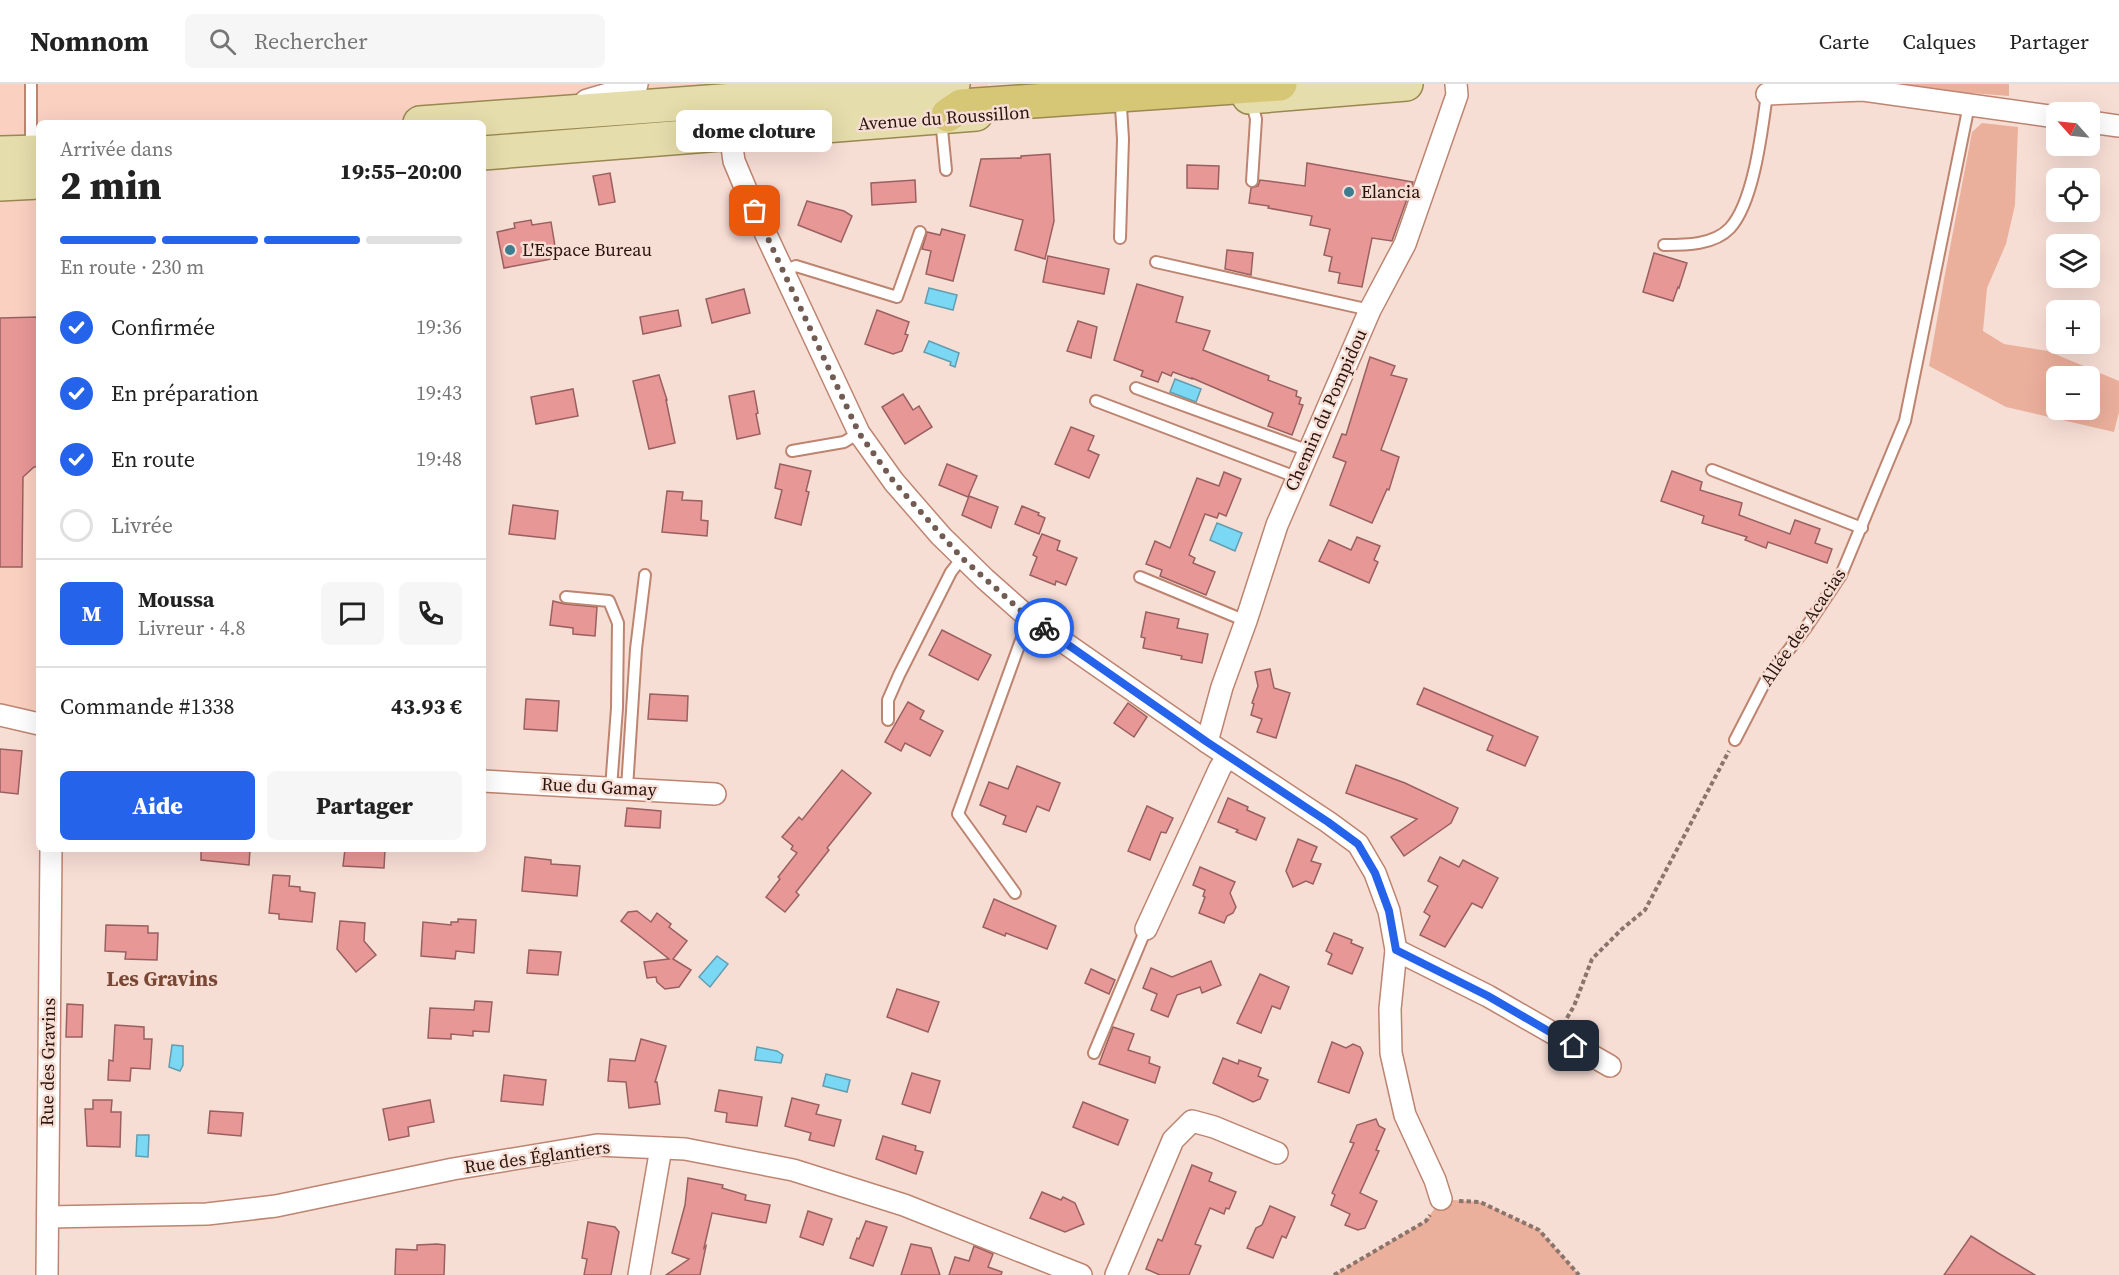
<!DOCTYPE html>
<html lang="fr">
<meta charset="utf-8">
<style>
:root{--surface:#fff;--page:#f6f6f6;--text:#222;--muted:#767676;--line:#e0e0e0;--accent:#2563eb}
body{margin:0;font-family:"Source Serif 4",serif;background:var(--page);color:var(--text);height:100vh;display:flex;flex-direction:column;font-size:22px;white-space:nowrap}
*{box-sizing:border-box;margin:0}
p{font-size:20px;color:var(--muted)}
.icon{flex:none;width:33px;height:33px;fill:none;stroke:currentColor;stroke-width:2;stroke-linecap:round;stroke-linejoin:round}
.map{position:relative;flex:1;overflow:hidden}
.sheet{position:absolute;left:36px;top:36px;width:450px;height:732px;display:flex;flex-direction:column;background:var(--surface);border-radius:9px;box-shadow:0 6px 24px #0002}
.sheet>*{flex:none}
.needle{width:39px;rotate:297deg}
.tools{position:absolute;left:2046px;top:18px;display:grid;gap:12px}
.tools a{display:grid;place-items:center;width:54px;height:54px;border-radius:9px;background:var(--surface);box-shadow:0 6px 24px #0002;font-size:30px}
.pin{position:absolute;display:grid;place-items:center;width:51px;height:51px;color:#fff;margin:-26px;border-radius:12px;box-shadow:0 3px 9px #0006}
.courier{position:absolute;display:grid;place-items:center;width:60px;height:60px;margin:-30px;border:4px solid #2563eb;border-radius:50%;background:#fff;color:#222;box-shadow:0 2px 8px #0007}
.bubble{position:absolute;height:42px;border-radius:9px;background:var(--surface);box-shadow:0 6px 24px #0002;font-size:20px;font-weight:800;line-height:42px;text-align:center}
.head em{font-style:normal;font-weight:800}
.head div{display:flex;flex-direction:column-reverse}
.head{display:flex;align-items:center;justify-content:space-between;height:102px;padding:0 24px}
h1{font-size:39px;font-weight:800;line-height:45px}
.bar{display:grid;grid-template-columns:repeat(4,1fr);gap:9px 6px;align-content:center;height:72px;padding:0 24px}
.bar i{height:8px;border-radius:4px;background:var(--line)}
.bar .on{background:var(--accent)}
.bar p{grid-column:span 4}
.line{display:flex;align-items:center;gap:15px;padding:0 24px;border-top:2px solid var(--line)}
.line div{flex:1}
.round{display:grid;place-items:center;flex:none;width:63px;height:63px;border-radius:9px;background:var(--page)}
ol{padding:0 24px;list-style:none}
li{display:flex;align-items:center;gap:18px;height:66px}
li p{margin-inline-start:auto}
li .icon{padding:6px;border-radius:50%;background:var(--accent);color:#fff;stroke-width:4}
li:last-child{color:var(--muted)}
li i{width:33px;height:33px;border:3px solid var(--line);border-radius:50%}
.cta{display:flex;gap:12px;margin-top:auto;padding:12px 24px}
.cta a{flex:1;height:69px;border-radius:9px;background:var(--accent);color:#fff;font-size:24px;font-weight:800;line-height:69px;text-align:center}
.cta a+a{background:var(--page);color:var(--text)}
header{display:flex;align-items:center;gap:36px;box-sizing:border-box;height:84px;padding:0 30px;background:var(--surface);border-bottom:2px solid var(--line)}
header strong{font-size:28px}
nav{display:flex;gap:33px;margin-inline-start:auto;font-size:21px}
.search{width:420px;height:54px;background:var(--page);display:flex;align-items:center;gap:15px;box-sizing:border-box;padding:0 21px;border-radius:9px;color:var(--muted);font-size:22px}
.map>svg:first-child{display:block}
</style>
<header>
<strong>Nomnom</strong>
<div class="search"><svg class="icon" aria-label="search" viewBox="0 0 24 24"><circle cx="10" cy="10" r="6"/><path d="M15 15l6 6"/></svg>Rechercher</div>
<nav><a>Carte</a><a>Calques</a><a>Partager</a></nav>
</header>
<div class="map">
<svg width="2119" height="1191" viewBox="0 0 2119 1191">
<rect width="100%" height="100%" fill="#f7ded5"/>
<polygon fill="#fad0c1" points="0,0 988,0 988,16 676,36 483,54 483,39 39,39 39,640 0,631"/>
<g fill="#ebb09c" fill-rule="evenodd">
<polygon points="1880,0 2009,0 2009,12 1892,3"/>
<path d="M1982 39 2018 43 2015 121 2006 160 1987 204 1983 247 2004 260 2048 267 2119 297V328L2114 348 2006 323 1929 282 1945 190 1972 48ZM2056 292H2090V326H2056Z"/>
<polygon points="1441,1115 1480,1118 1539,1146 1579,1191 1334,1191 1426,1137"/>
</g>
<g fill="#7bd8f5" stroke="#629daf" stroke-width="1.5">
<polygon points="929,204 957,211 953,226 925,219"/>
<polygon points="929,257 959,269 955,283 950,281 951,278 924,268"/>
<polygon points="1175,295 1201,305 1196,318 1170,308"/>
<polygon points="1217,439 1242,449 1235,467 1210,456"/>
<polygon points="717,872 728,880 710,903 699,893"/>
<polygon points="172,961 183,962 183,981 180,987 169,983"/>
<polygon points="757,963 777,967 783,971 781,979 755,976"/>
<polygon points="826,990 850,996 847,1008 823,1002"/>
<polygon points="137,1051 149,1051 148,1073 136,1072"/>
</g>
<g fill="#e79796" stroke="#9a6060" stroke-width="1.5">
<polygon points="1050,70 1054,137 1045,175 1015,166 1023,136 970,122 981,75 1021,74 1021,72"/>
<polygon points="1307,79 1413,98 1392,157 1372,154 1362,203 1338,199 1340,189 1329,187 1332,173 1324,171 1330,145 1310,141 1312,132 1268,124 1269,122 1249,119 1251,104 1258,102 1260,96 1305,102"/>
<polygon points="1187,81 1219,82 1218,105 1187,104"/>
<polygon points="610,89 615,118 599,121 593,92"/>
<polygon points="915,96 916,118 872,121 871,99"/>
<polygon points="807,117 844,127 852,132 841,158 798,141"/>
<polygon points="531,136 532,141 551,138 557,174 504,184 497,148 515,144 514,139"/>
<polygon points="942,145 965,151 953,197 926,190 931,167 922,165 927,148 940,151"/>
<polygon points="1227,166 1253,169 1251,191 1225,185"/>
<polygon points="1654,169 1687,179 1679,204 1678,203 1673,217 1643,208"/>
<polygon points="1048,172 1109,185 1104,210 1043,198"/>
<polygon points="1137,200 1183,213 1176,238 1210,247 1203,266 1269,292 1268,296 1297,307 1296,312 1301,314 1299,320 1303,321 1292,351 1268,342 1273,329 1192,294 1192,295 1173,288 1171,292 1162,288 1158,298 1141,292 1143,287 1114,276"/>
<polygon points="744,205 750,229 712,239 706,215"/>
<polygon points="678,226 681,242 643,250 640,233"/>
<polygon points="877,226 909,238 905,250 908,251 902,267 893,270 865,260"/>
<polygon points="39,233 39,383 34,383 23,393 22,483 0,483 0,234"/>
<polygon points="1078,237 1097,243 1091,274 1067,267"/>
<polygon points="1370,273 1395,282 1391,291 1407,295 1381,366 1399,373 1389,406 1387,405 1372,439 1330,421 1346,378 1333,373 1342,350 1346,351"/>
<polygon points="659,291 667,316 666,316 675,359 649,365 633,297"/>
<polygon points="573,305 578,332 536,340 531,313"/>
<polygon points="754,307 758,329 756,330 760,350 737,355 729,312"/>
<polygon points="903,310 913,326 919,322 932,343 905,360 882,323"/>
<polygon points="1071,343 1094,352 1088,366 1099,371 1089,394 1055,380"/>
<polygon points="780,380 811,387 806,407 809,408 801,441 775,434 782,406 775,404"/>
<polygon points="947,380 977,392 968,413 939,401"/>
<polygon points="1672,387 1702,398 1700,406 1742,419 1739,431 1790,450 1795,436 1820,445 1815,459 1832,465 1827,479 1768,458 1766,464 1745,456 1747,453 1702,439 1704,432 1661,417"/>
<polygon points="1224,388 1241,395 1226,432 1219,429 1217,434 1205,430 1189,471 1195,474 1193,479 1215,488 1206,511 1160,492 1162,486 1146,480 1155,457 1170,464 1197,394 1219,402"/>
<polygon points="667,407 683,408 682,416 702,417 701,436 708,437 707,452 662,448"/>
<polygon points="969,412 998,423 991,444 962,431"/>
<polygon points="513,421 558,427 555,455 509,450"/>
<polygon points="1022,422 1039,429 1038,431 1045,434 1039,450 1015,440"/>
<polygon points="1042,450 1060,457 1057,466 1077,474 1066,501 1056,497 1055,501 1030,491 1037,473 1033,471"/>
<polygon points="1357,453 1380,462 1374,476 1378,478 1369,499 1319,477 1329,456 1351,466"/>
<polygon points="553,517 565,520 597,523 595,552 573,550 573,544 550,541"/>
<polygon points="1146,528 1179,535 1177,544 1208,550 1202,579 1181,575 1182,572 1143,564 1145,554 1141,553"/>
<polygon points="942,546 991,571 978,596 929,571"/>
<polygon points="1270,585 1274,604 1290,609 1276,654 1257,648 1262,635 1251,631 1254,620 1252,619 1258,602 1255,588"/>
<polygon points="1424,604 1538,653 1525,682 1487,666 1493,652 1417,620"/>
<polygon points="650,610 688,612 687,637 648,635"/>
<polygon points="526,615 559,617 557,647 524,645"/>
<polygon points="908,618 924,627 920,635 943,647 930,672 905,659 901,667 885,658"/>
<polygon points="1128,619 1147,633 1134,653 1114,639"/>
<polygon points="0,665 22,667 18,710 0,708"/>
<polygon points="1356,681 1405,699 1458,724 1451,739 1404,772 1391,753 1417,735 1346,709"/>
<polygon points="1017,682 1060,699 1049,727 1037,722 1026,748 1003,740 1006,732 980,721 989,698 1008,705"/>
<polygon points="842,686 871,709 827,764 829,766 796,808 799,811 785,828 766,813 780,795 778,793 797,769 791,765 793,762 782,753 799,733 802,736"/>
<polygon points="1228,714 1248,723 1247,726 1265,734 1256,756 1236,748 1238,746 1218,738"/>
<polygon points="1147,722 1173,734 1166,749 1161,748 1150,776 1128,767"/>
<polygon points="627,724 661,727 660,744 625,742"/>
<polygon points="1298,755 1317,763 1311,777 1321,780 1313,800 1306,797 1293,803 1286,787"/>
<polygon points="201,765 250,765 249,781 201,776"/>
<polygon points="345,765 385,765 384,784 343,782"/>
<polygon points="525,773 551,776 551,780 580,782 577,812 522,807"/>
<polygon points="1440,773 1459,783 1463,776 1498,794 1482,824 1472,819 1445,863 1420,851 1430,832 1424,828 1438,802 1428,797"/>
<polygon points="1200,783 1235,798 1230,809 1236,823 1233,829 1227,832 1224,839 1199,829 1205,813 1203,812 1205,806 1193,801"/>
<polygon points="273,791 290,792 289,802 300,803 300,807 315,809 312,838 279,835 279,830 269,829"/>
<polygon points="994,815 1056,842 1047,865 1006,849 1005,852 983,843"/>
<polygon points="637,827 651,838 657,829 671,840 669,843 687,857 673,875 691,886 679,903 665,905 657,898 656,893 647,894 644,878 669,875 621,837 628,828"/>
<polygon points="458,835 476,836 474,869 456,867 455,875 421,872 423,838 451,841 451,838 458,838"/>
<polygon points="340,837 365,839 364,857 376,871 356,888 337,865"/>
<polygon points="106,841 148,842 148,849 158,849 157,876 125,875 126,868 105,867"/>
<polygon points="1334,849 1352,856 1351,859 1363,864 1352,890 1328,880 1332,870 1326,867"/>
<polygon points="529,866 561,868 558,891 527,889"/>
<polygon points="1211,877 1221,901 1202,909 1200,903 1177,911 1168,933 1151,926 1157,910 1143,904 1151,884 1172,893"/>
<polygon points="1091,885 1115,896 1109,910 1085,899"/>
<polygon points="1260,890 1289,903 1280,925 1272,922 1261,949 1237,939"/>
<polygon points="897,905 939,918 928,948 887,933"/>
<polygon points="475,917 492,918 489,948 473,947 473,952 451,950 451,955 428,954 430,924 474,926"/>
<polygon points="67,920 83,921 82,953 66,953"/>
<polygon points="115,941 144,943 144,955 152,955 150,985 131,984 130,997 108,996 109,976 113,977"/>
<polygon points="1113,943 1134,950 1128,966 1150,973 1149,979 1160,983 1155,999 1099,980"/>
<polygon points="641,955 666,962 655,998 657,998 660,1020 629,1024 626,998 608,997 610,975 635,977"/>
<polygon points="1332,958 1346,964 1353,960 1360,963 1363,969 1349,1009 1318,998"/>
<polygon points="1223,974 1238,980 1239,976 1261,984 1258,992 1268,996 1260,1015 1253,1018 1213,999"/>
<polygon points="912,989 940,997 930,1029 902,1020"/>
<polygon points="504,991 546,996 543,1021 501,1017"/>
<polygon points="719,1006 762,1013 757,1042 726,1038 727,1029 715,1027"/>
<polygon points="792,1014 819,1021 816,1030 841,1036 834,1062 809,1056 811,1049 785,1042"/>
<polygon points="93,1016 112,1016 111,1028 121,1028 120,1063 87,1062 85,1025 93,1025"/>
<polygon points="430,1016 434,1038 408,1043 409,1052 389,1056 383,1025"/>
<polygon points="1083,1018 1128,1036 1118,1061 1073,1043"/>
<polygon points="210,1027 243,1029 241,1052 208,1049"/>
<polygon points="1376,1035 1379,1042 1385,1045 1376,1066 1379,1067 1360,1109 1377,1117 1365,1144 1358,1146 1345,1141 1350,1130 1331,1121 1335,1111 1332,1109 1354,1059 1350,1058 1357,1041"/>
<polygon points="883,1052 916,1062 915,1066 923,1068 916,1090 876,1075"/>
<polygon points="1192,1081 1212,1089 1209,1097 1236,1108 1229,1125 1226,1124 1224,1130 1210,1124 1195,1160 1201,1162 1189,1191 1160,1191 1146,1185 1158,1155 1162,1157"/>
<polygon points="688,1094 723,1101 722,1104 746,1111 745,1116 770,1121 766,1139 712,1129 704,1164 706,1162 700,1191 666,1191 689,1175 672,1169 685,1121"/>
<polygon points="1042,1108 1061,1116 1063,1113 1075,1119 1084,1140 1065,1148 1030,1134"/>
<polygon points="1270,1122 1295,1133 1286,1154 1282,1152 1273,1174 1247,1164 1256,1144 1262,1141"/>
<polygon points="808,1127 832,1135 823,1161 800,1153"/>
<polygon points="866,1137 887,1143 873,1182 850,1174 857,1154 859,1155"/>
<polygon points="588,1138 615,1143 619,1148 611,1191 584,1191 587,1175 582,1174"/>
<polygon points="1971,1152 1998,1169 2035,1191 1944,1191"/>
<polygon points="437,1160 445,1161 444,1191 395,1191 396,1165 417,1166 417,1161"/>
<polygon points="911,1160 931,1164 940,1191 901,1191"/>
<polygon points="974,1162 993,1170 988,1183 1002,1188 1001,1191 949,1191 955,1173 969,1177"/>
</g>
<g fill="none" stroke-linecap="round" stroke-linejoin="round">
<defs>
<g id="service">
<polyline points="31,0 31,65"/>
<polyline points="1251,16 1256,35 1252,97"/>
<polyline points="941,35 946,86"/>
<polyline points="1120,154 1123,55 1121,23"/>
<path d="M1664 161C1686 161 1714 161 1730 144 1754 118 1762 46 1767 10"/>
<polyline points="1156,178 1370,226"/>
<polyline points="783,187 796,182 897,213 920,148"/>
<polyline points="1136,304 1309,367"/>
<polyline points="1096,317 1296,393"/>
<polyline points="792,367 844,358 859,349"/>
<polyline points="1712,386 1862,444"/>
<polyline points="1140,493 1246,537"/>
<polyline points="566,513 609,517 618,539 617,624 611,704"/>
<polyline points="888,636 888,616 899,591 951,488 962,474"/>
<polyline points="1735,656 1767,594 1805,545 1841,491 1905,337 1969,21"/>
<polyline points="627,704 636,565 645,491"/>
<polyline points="1015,809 958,730 1029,534"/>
<polyline points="1094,969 1146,845"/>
</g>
<g id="minor">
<polyline points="1767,10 1863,6 2056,33"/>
<polyline points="2090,38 2119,42"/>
<polyline points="730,49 734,77 755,127 859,349 894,398 941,452 985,495 1029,534 1207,658 1328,738 1358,760 1375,789 1389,827 1396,866 1390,925 1391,969 1405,1031 1435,1096 1441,1115"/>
<polyline points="0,631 39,640"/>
<polyline points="1207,658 1222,603 1246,537 1277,441 1370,226 1405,160 1457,11 1456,0"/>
<polyline points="483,697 715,710"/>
<polyline points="1146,845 1220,684 1228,672"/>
<polyline points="1396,866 1488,912 1610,982"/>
<polyline points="48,1133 207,1130 276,1122 453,1085 597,1061 685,1065 793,1086 904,1121 1081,1191"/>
<polyline points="47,1191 51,765"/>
<polyline points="639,1191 661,1064"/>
<polyline points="1116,1191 1173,1056 1192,1037 1214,1043 1277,1069"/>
</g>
<polyline id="tertiary" points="588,19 622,9 634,0"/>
<g id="primary">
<polyline points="1249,13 1406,0"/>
<polyline points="420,39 953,0"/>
<polyline points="0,69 39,68"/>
<polyline points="483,69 976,30"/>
<polyline points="0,100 39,98"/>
</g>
<polyline id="motorway" points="948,31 961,22 1280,0"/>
</defs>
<use href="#service" stroke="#bd8470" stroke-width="14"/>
<use href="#minor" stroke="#bd8470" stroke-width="24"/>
<use href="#tertiary" stroke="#bd8470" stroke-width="30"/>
<use href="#primary" stroke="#998850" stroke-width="36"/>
<use href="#motorway" stroke="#998850" stroke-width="36"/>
<g stroke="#8b746c" stroke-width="4" stroke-dasharray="4.5 3" stroke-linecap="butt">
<polyline points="1567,934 1574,922 1592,875 1622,845 1645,826 1729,667"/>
<polyline points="1459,1117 1480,1118 1539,1146 1579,1191"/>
<polyline points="1334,1191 1426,1137 1430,1131"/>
</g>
<use href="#service" stroke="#fff" stroke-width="10"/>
<use href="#minor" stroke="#fff" stroke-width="21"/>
<use href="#tertiary" stroke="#fff" stroke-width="27"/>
<use href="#primary" stroke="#e6ddac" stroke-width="33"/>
<use href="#motorway" stroke="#d5c775" stroke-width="33"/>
</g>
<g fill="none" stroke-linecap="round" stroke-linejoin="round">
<polyline stroke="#715b52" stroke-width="6" stroke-dasharray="0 10.8" points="755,127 859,349 894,398 962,474 1029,534 1044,544"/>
<polyline stroke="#2563eb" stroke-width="8" points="1044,544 1207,658 1328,738 1358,760 1375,789 1389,827 1396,866 1488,912 1574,962"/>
</g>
<g fill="#3c7d90" stroke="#f7ded5" stroke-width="2">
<circle cx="1349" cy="108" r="6"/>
<circle cx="510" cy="166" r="6"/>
</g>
<g text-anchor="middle" stroke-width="5" stroke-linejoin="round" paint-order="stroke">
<g font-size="18" fill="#29140c" stroke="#f7ded5">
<text transform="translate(944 34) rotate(-4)" y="6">Avenue du Roussillon</text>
<text transform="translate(1326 326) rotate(-66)" y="6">Chemin du Pompidou</text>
<text transform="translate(1803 543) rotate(-56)" y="6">Allée des Acacias</text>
<text transform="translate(599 703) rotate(3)" y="6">Rue du Gamay</text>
<text transform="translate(48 978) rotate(-89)" y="6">Rue des Gravins</text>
<text transform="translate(537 1073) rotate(-8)" y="6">Rue des Églantiers</text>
</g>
<g font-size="18" fill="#29140c" stroke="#f7ded5" text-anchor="start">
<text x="1361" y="114">Elancia</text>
<text x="522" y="172">L'Espace Bureau</text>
</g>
<g font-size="21" font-weight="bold" fill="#7a4735" stroke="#f7ded5">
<text x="162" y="902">Les Gravins</text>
</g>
</g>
</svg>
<div class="tools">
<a><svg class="needle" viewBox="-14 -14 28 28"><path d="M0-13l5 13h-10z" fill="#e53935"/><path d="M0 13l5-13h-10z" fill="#767676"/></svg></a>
<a><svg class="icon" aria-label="locate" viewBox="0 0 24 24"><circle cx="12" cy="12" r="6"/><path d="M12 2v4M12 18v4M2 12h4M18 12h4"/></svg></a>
<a><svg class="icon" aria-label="layers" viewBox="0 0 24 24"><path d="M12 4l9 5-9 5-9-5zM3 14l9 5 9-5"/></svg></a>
<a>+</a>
<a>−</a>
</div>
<div class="pin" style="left:755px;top:127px;background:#ea580c"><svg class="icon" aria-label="bag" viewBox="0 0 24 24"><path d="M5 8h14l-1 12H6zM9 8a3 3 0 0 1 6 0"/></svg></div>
<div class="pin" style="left:1574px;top:962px;background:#1f2937"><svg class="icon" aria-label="home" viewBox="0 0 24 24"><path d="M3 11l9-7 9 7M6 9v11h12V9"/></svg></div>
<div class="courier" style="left:1044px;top:544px"><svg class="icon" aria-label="bike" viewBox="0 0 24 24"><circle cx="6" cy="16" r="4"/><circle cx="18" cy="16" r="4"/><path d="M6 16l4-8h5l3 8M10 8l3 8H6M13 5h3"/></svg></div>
<div class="bubble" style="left:676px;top:26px;width:156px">dome cloture</div>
<section class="sheet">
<div class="head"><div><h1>2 min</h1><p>Arrivée dans</p></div><em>19:55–20:00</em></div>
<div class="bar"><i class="on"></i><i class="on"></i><i class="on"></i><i></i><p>En route · 230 m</p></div>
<ol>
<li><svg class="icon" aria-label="check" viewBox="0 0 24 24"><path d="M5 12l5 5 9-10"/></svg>Confirmée<p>19:36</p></li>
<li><svg class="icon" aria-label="check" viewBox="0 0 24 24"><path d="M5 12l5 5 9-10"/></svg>En préparation<p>19:43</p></li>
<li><svg class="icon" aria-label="check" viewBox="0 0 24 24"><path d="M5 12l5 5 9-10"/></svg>En route<p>19:48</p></li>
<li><i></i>Livrée</li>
</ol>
<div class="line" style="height:108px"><b class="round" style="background:var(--accent);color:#fff">M</b><div><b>Moussa</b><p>Livreur · 4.8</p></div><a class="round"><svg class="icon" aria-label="chat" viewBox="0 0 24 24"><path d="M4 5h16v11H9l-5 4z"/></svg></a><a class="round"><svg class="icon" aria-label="phone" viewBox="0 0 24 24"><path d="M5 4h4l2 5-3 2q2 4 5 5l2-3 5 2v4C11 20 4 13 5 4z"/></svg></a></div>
<div class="line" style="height:78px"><div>Commande #1338</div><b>43.93 €</b></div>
<div class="cta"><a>Aide</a><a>Partager</a></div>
</section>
</div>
